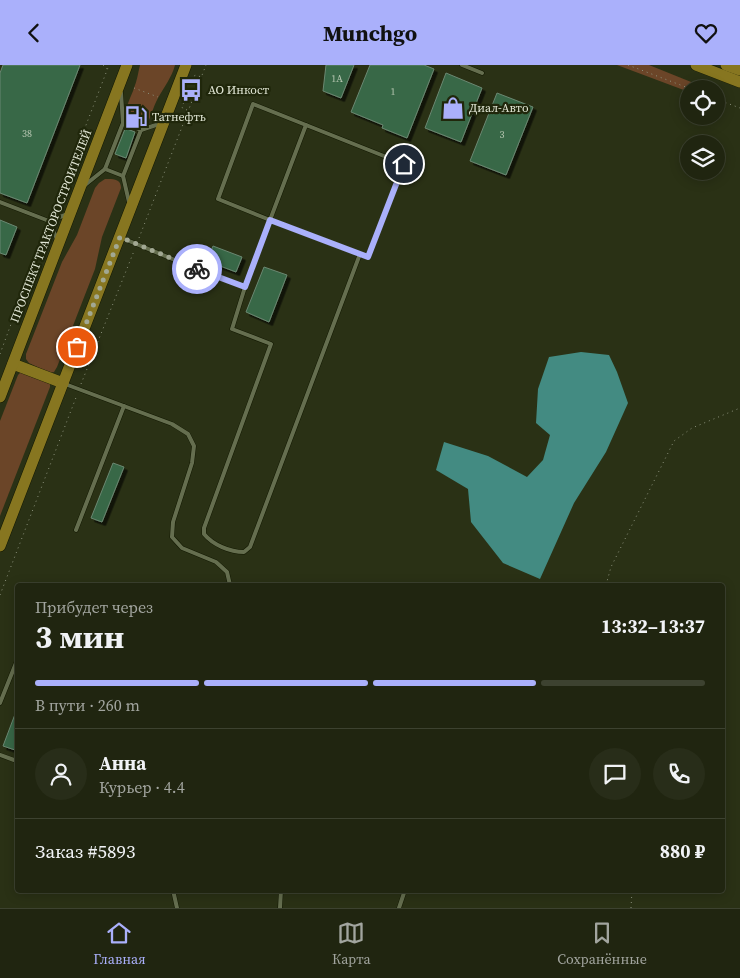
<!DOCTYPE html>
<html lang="ru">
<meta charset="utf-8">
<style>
:root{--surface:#202510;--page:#282d19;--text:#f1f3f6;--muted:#a2a59f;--line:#3d4230;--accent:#aab0fb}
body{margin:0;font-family:"Source Serif 4",serif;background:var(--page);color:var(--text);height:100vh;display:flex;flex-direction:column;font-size:19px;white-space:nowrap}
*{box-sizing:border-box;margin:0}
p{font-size:16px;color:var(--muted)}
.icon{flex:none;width:28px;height:28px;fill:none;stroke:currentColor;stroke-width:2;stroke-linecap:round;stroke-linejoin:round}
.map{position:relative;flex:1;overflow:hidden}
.details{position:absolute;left:15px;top:518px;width:710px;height:310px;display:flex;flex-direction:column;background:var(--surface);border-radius:5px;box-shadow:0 2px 12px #0003,0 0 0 1px var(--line)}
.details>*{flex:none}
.buttons{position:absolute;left:680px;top:15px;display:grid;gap:10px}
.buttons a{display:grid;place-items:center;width:45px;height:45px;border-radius:50%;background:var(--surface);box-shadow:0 2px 12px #0003,0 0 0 1px var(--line);font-size:25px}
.pin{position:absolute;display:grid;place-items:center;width:42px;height:42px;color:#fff;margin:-21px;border:2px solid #fff;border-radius:50%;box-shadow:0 1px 5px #0007}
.courier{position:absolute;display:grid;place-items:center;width:50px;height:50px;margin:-25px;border:4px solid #aab0fb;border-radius:50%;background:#fff;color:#222;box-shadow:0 1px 6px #0007}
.headline em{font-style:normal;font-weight:700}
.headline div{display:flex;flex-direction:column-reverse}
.headline{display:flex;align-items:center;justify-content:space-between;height:85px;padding:0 20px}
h1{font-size:32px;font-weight:700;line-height:38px}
.bar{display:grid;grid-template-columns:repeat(4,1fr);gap:8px 5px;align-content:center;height:60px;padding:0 20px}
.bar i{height:6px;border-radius:4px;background:var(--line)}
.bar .current{background:var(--accent)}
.bar p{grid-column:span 4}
.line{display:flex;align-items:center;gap:12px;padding:0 20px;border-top:1px solid var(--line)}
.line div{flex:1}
.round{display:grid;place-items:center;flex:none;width:52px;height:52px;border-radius:26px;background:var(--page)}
header{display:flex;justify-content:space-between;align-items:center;height:65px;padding:0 20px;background:var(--accent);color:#111;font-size:22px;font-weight:700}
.tabs{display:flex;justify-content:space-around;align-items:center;height:70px;border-top:1px solid var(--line);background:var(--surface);font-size:14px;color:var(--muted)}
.tabs a{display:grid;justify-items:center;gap:2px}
.tabs .current{color:var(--accent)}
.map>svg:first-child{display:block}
</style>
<header><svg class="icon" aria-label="back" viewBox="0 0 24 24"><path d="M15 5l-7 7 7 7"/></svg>Munchgo<svg class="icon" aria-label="heart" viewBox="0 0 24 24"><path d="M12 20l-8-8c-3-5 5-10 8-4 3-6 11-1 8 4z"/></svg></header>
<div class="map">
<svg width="740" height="843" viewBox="0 0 740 843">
<defs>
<filter id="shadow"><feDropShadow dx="3.5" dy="3.5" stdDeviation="0" flood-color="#0009"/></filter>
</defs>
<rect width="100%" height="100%" fill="#2a3115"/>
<g fill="#6b4528">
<path d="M140 0H175C172 12 164 22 158 33 153 42 151 53 145 63 139 62 127 57 126 50 124 44 132 30 134 23 137 16 138 8 140 0Z"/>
<polygon points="617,0 649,0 701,21 700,24 689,24 689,27"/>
<path d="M105 114C112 114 121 113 121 123L102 172 95 204 57 302 54 307 50 308 29 298 26 294V289L62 197 77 170 95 123 99 118Z"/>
<polygon points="23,307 50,319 50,322 0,451 0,356 18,310 20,308"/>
</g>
<polygon fill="#438b82" points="581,287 609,290 617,307 628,338 606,387 574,438 540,514 503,498 471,457 468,424 436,405 444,377 488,391 527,412 543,395 550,370 536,358 538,324 549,292"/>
<g fill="#376747" stroke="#6b8872" filter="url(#shadow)">
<polygon points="3,0 80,0 27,138 0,128 0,8"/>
<polygon points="326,0 354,0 341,33 323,26"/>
<polygon points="370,0 424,0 434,4 407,73 382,63 383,60 351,47"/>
<polygon points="446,8 482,23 461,77 425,63"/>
<polygon points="497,28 533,42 506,110 470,96"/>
<polygon points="125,64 127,65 127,64 135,67 126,93 115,89"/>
<polygon points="0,155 17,162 6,190 0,188"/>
<polygon points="213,181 242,192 236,207 207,196"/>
<polygon points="264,202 287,210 269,257 246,247"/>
<polygon points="113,398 124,402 102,457 91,453"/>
<polygon points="17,644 18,644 18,686 3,681"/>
</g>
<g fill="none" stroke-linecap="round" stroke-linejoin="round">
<defs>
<g id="lane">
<polyline points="462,0 482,8"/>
<polyline points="123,58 141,65"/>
<polygon points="306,60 404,99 368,192 270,155"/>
<polyline points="105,104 123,111"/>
<polyline points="85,120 105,104 123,58 121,28"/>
<polyline points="0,137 49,156 68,149"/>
<polyline points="129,137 123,111 141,65 159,59"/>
<polyline points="49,156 57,174"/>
<polyline points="122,173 182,198 245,222 270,155 218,134 253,39 306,60"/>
<path d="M245 222 232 264 271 279 204 463V469C213 480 230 487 244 487L250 482 360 189"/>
<polyline points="65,319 172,359 188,369 194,381 192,398 173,457 172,472 182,483 216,497 227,507 230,520"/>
<polyline points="76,465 124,341"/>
<polyline points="0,638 18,593"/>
<polyline points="0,690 14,695"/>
<polyline points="173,825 177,843"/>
<polyline points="280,843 281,825"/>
<polyline points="399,843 405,825"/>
</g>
<g id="primary">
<polyline points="696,0 740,17"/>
<polyline points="726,0 740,5"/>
<polyline points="13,299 63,318"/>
<polyline points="0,332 127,0"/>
<polyline points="0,481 186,0"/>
</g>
</defs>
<use href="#lane" stroke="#121800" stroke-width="5"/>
<use href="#primary" stroke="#121800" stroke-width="12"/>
<g stroke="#8c927c" stroke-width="1" stroke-dasharray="1 4" stroke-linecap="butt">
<polyline points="103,0 107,4"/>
<polyline points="628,0 691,24"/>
<polyline points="134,23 158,32"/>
<polyline points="716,34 740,43"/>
<polyline points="187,45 183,44 182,42 194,11 196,10 201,12"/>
<polyline points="52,149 109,0"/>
<polyline points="139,173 206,0"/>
<polyline points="0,289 46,164"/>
<polyline points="81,319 134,186"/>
<polyline points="606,520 611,502 674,376 692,363 740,343"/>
<polyline points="0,530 77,330"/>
<polyline points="631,843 632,825"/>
</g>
<use href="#lane" stroke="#656e4f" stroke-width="4"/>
<use href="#primary" stroke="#877620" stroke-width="11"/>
</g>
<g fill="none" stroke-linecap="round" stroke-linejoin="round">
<polyline stroke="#a2a893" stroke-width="5" stroke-dasharray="0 9" points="77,282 120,172 197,204"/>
<polyline stroke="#aab0fb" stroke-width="6" points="197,204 245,222 270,155 368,192 404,99"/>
</g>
<defs>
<symbol id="bus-bare" viewBox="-9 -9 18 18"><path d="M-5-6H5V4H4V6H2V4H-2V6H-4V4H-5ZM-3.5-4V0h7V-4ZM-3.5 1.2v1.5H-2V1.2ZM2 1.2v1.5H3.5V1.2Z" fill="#aab0fb" stroke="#20270b" stroke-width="2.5" paint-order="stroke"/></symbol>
<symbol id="shop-bare" viewBox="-9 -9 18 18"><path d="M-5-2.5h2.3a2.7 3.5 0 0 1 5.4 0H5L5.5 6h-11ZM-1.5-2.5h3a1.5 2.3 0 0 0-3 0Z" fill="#aab0fb" stroke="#20270b" stroke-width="2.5" paint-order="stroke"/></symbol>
<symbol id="fuel-bare" viewBox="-9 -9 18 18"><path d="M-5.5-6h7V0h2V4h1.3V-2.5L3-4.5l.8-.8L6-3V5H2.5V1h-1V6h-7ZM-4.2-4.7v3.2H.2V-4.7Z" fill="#aab0fb" stroke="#20270b" stroke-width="2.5" paint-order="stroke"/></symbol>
</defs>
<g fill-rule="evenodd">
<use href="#bus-bare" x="175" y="9" width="32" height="32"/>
<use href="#shop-bare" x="437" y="27" width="32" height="32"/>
<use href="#fuel-bare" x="120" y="36" width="32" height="32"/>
</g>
<g text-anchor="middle" stroke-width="4.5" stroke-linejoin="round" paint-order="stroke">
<g font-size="10" fill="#b8c8b3">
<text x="337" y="17">1А</text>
<text x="393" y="30">1</text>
<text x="27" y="72">38</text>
<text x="502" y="73">3</text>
</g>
<g font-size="12" fill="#e3e8d7" stroke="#20270b" text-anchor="start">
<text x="208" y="29">АО Инкост</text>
<text x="469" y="47">Диал-Авто</text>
<text x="152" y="56">Татнефть</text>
</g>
<g font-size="12" fill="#e3e8d7" stroke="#20270b">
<text transform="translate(51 161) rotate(-69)" y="4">ПРОСПЕКТ ТРАКТОРОСТРОИТЕЛЕЙ</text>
</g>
</g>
</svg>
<div class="buttons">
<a><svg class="icon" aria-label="locate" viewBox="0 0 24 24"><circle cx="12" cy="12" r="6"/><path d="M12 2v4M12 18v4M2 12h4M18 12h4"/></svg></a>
<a><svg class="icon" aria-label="layers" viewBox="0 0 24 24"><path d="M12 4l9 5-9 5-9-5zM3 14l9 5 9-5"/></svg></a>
</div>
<div class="pin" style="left:77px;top:282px;background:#ea580c"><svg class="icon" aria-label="bag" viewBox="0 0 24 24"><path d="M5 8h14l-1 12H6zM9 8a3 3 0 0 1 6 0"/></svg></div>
<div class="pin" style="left:404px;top:99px;background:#1f2937"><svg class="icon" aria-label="home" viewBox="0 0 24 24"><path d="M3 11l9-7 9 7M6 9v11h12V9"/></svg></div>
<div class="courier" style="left:197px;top:204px"><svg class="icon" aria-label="bike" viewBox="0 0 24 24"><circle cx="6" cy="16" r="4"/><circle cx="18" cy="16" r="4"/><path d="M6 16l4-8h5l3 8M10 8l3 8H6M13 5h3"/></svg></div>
<section class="details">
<div class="headline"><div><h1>3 мин</h1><p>Прибудет через</p></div><em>13:32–13:37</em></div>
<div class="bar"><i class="current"></i><i class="current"></i><i class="current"></i><i></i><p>В пути · 260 m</p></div>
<div class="line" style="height:90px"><a class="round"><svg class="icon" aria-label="person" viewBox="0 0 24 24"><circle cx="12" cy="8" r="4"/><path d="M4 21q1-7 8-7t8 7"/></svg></a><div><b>Анна</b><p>Курьер · 4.4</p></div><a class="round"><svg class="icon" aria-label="chat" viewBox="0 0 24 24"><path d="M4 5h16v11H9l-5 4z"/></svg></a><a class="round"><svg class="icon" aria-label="phone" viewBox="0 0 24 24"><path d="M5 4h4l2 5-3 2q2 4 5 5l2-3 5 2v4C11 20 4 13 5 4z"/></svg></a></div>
<div class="line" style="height:65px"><div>Заказ #5893</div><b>880 ₽</b></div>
</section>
</div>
<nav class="tabs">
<a class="current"><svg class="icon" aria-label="home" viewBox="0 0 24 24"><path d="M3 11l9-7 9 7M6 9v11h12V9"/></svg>Главная</a>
<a><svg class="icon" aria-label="map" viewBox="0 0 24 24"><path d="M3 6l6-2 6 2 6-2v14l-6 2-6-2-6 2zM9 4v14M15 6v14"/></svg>Карта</a>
<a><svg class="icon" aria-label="saved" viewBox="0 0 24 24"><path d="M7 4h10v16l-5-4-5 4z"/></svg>Сохранённые</a>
</nav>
